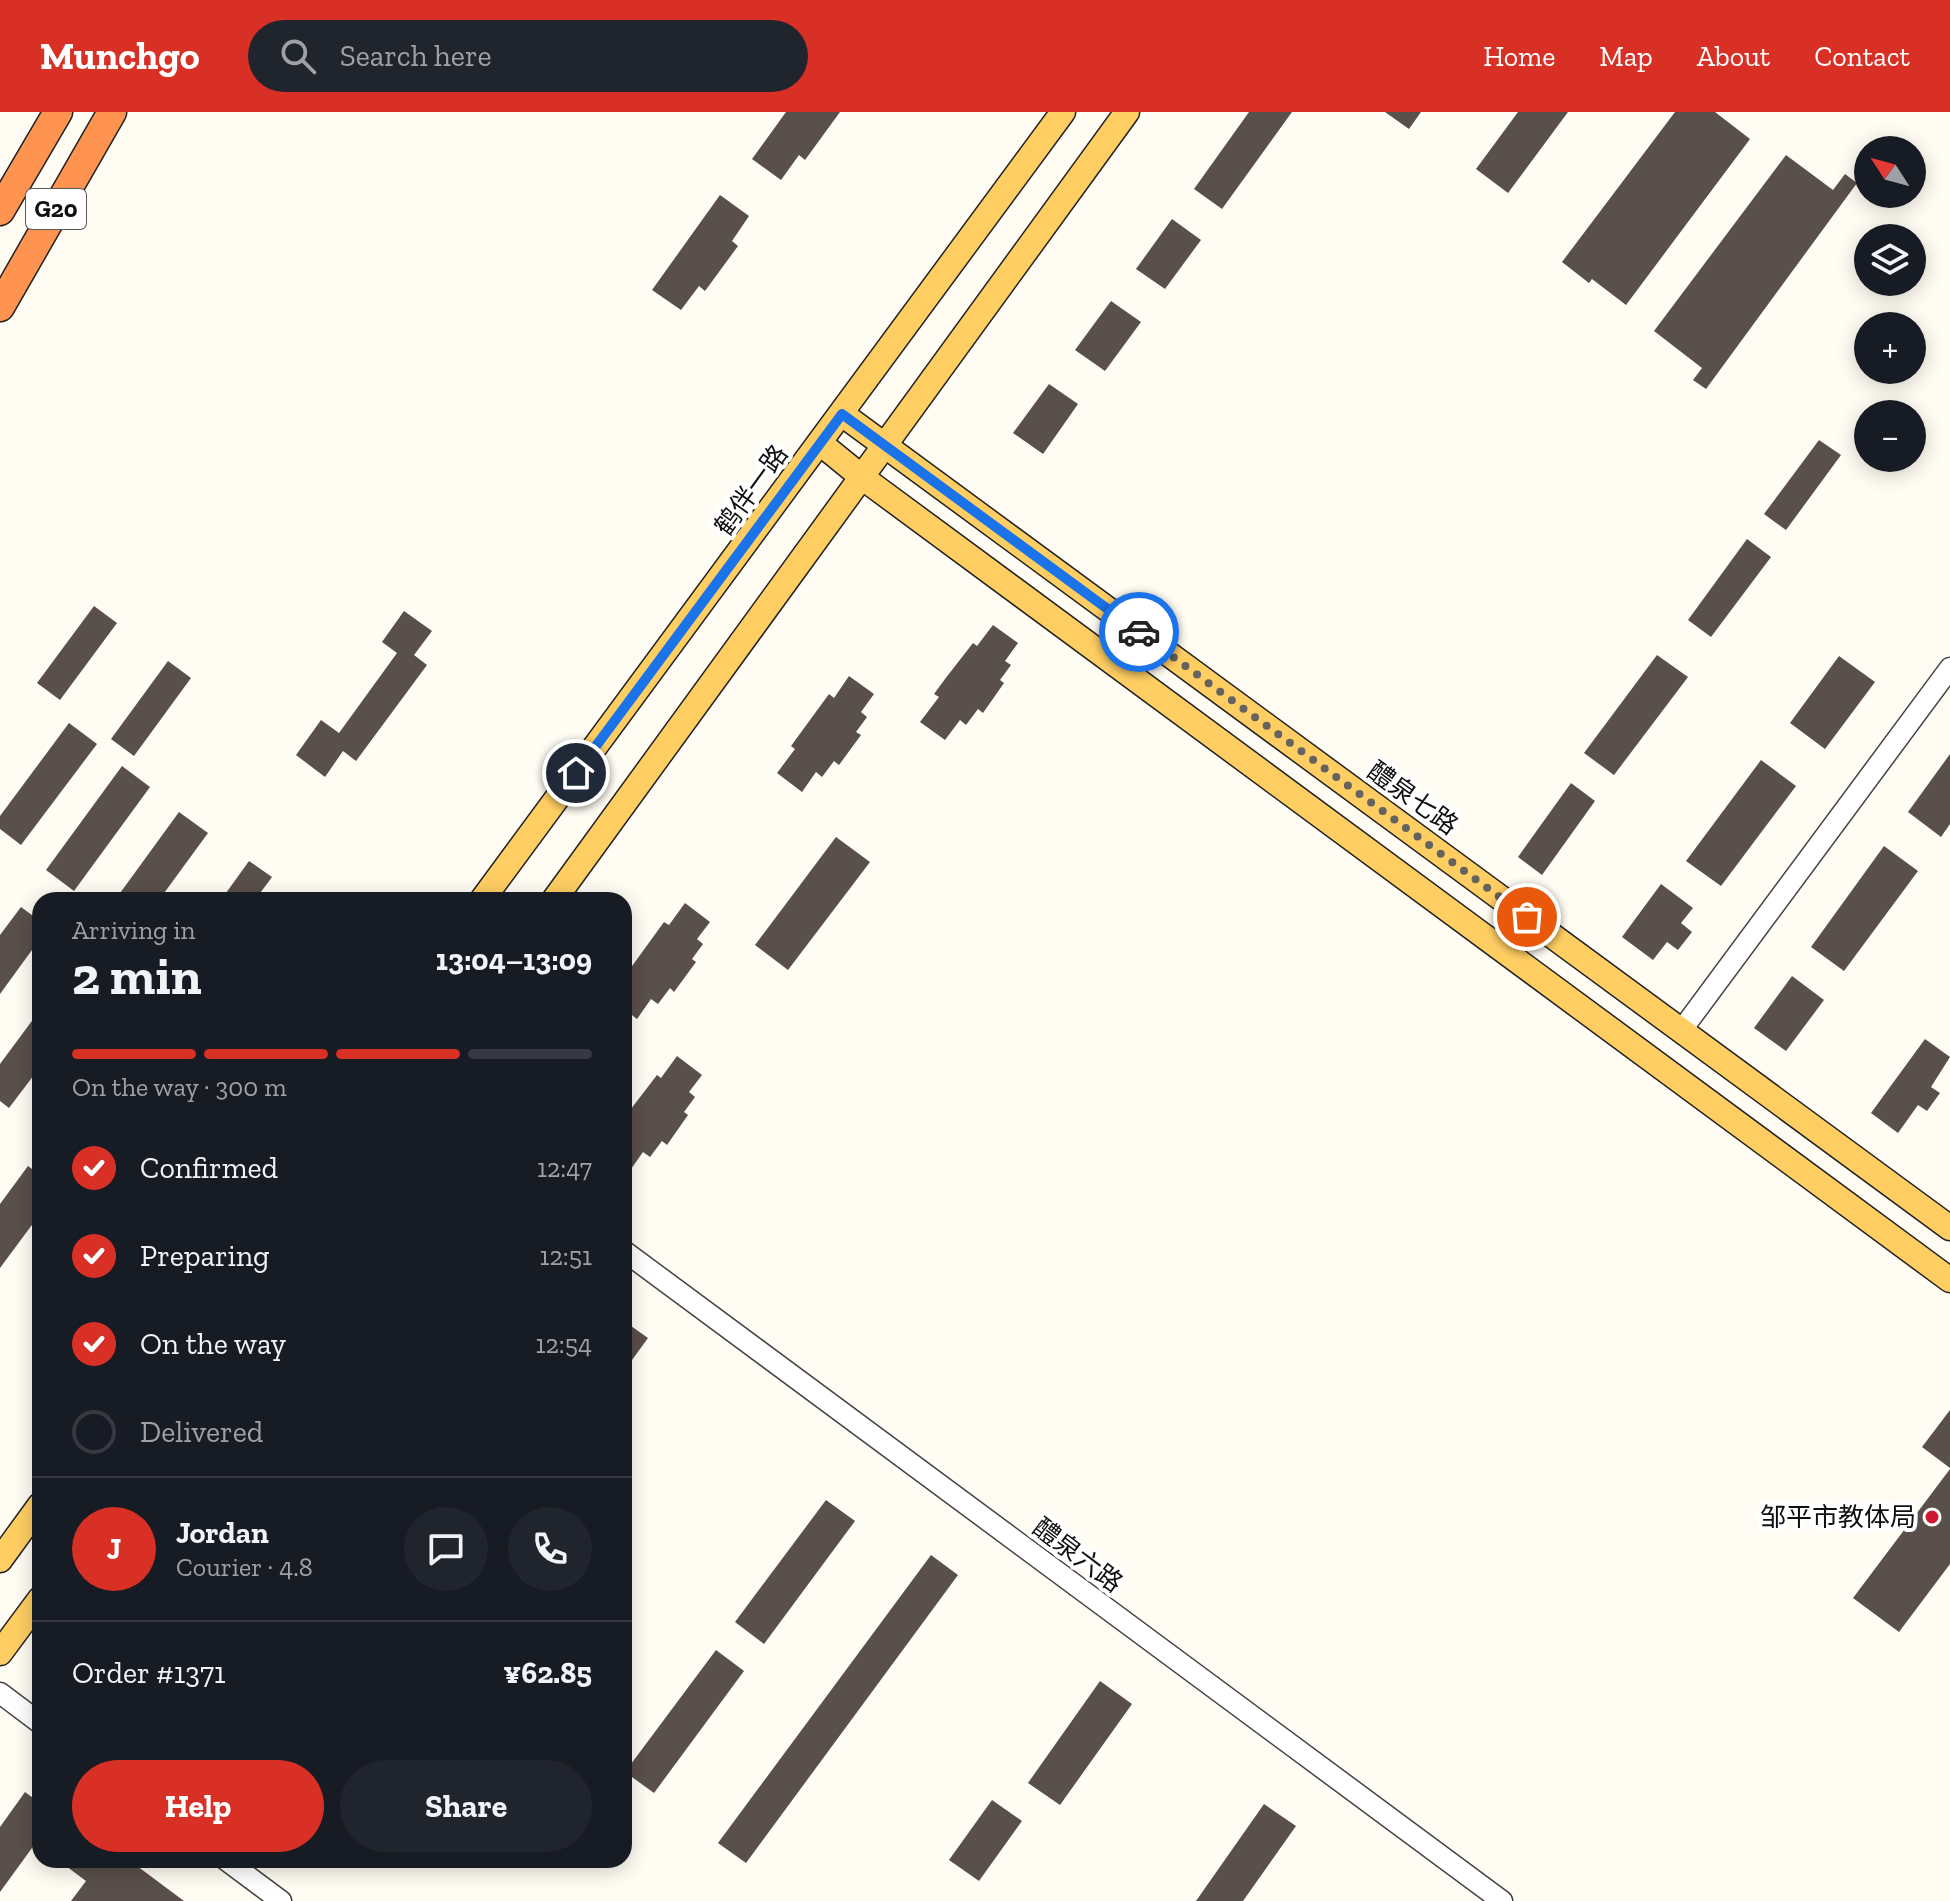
<!DOCTYPE html>
<meta charset="utf-8">
<style>
:root{--surface:#171b24;--page:#20242c;--text:#f1f3f6;--muted:#9ea1a6;--line:#363941;--accent:#d93025}
body{margin:0;font-family:"Zilla Slab","Noto Sans SC",serif;background:var(--page);color:var(--text);height:100vh;display:flex;flex-direction:column;font-size:30px;white-space:nowrap}
*{box-sizing:border-box;margin:0}
p{font-size:26px;color:var(--muted)}
.icon{flex:none;width:44px;height:44px;fill:none;stroke:currentColor;stroke-width:2;stroke-linecap:round;stroke-linejoin:round}
.map{position:relative;flex:1;overflow:hidden}
.side{position:absolute;left:32px;top:780px;width:600px;height:976px;display:flex;flex-direction:column;background:var(--surface);border-radius:24px;box-shadow:0 4px 20px #0003}
.side>*{flex:none}
.needle{width:52px;rotate:306deg}
.tools{position:absolute;left:1854px;top:24px;display:grid;gap:16px}
.tools a{display:grid;place-items:center;width:72px;height:72px;border-radius:50%;background:var(--surface);box-shadow:0 4px 20px #0003;font-size:40px}
.pin{position:absolute;display:grid;place-items:center;width:68px;height:68px;color:#fff;margin:-34px;border:4px solid #fff;border-radius:50%;box-shadow:0 2px 8px #0007}
.courier{position:absolute;display:grid;place-items:center;width:80px;height:80px;margin:-40px;border:6px solid #1a73e8;border-radius:50%;background:#fff;color:#222;box-shadow:0 2px 10px #0007}
.overview em{font-style:normal;font-weight:700}
.overview div{display:flex;flex-direction:column-reverse}
.overview{display:flex;align-items:center;justify-content:space-between;height:136px;padding:0 40px}
h1{font-size:52px;font-weight:700;line-height:60px}
.bar{display:grid;grid-template-columns:repeat(4,1fr);gap:12px 8px;align-content:center;height:96px;padding:0 40px}
.bar i{height:10px;border-radius:6px;background:var(--line)}
.bar .current{background:var(--accent)}
.bar p{grid-column:span 4}
.line{display:flex;align-items:center;gap:20px;padding:0 40px;border-top:2px solid var(--line)}
.line div{flex:1}
.round{display:grid;place-items:center;flex:none;width:84px;height:84px;border-radius:42px;background:var(--page)}
ol{padding:0 40px;list-style:none}
li{display:flex;align-items:center;gap:24px;height:88px}
li p{margin-inline-start:auto}
li .icon{padding:8px;border-radius:50%;background:var(--accent);color:#fff;stroke-width:4}
li:last-child{color:var(--muted)}
li i{width:44px;height:44px;border:4px solid var(--line);border-radius:50%}
.button{display:flex;gap:16px;margin-top:auto;padding:16px 40px}
.button a{flex:1;height:92px;border-radius:48px;background:var(--accent);color:#fff;font-size:32px;font-weight:700;line-height:92px;text-align:center}
.button a+a{background:var(--page);color:var(--text)}
header{display:flex;align-items:center;gap:48px;box-sizing:border-box;height:112px;padding:0 40px;background:var(--accent);color:#fff}
header strong{font-size:38px}
nav{display:flex;gap:44px;margin-inline-start:auto;font-size:28px}
.search{width:560px;height:72px;background:var(--page);display:flex;align-items:center;gap:20px;box-sizing:border-box;padding:0 28px;border-radius:44px;color:var(--muted);font-size:30px}
.map>svg:first-child{display:block}
</style>
<header>
<strong>Munchgo</strong>
<div class="search"><svg class="icon" aria-label="search" viewBox="0 0 24 24"><circle cx="10" cy="10" r="6"/><path d="M15 15l6 6"/></svg>Search here</div>
<nav><a>Home</a><a>Map</a><a>About</a><a>Contact</a></nav>
</header>
<div class="map">
<svg width="1950" height="1789" viewBox="0 0 1950 1789">
<rect width="100%" height="100%" fill="#fffcf3"/>
<g fill="#5a504b">
<polygon points="786,0 840,0 805,48 799,43 781,68 752,47"/>
<polygon points="1249,0 1292,0 1222,97 1194,77"/>
<polygon points="1385,0 1421,0 1409,17"/>
<polygon points="1518,0 1568,0 1508,81 1476,57"/>
<polygon points="1675,0 1715,0 1750,27 1626,193 1592,167 1589,171 1562,150"/>
<polygon points="1786,43 1833,78 1845,62 1857,71 1706,277 1693,268 1702,256 1654,219"/>
<polygon points="720,83 749,104 732,129 738,134 705,179 699,174 681,198 652,178"/>
<polygon points="1172,107 1201,128 1165,177 1136,157"/>
<polygon points="1111,189 1141,210 1105,259 1075,238"/>
<polygon points="1049,272 1078,292 1043,342 1013,321"/>
<polygon points="1819,328 1841,343 1786,418 1764,402"/>
<polygon points="1747,427 1771,445 1711,525 1688,508"/>
<polygon points="94,494 117,511 60,588 37,571"/>
<polygon points="404,499 432,519 414,543 427,553 356,649 343,639 325,665 296,643 321,608 339,621 397,541 382,530"/>
<polygon points="993,513 1018,531 1005,549 1011,553 1000,568 1004,571 983,601 978,597 966,613 960,608 945,628 920,610 939,585 934,582 945,567 973,531 977,534"/>
<polygon points="1657,543 1688,565 1614,663 1584,641"/>
<polygon points="1839,544 1875,570 1825,637 1790,611"/>
<polygon points="168,549 191,566 134,644 111,627"/>
<polygon points="849,564 874,582 861,600 867,605 856,620 861,623 839,653 834,649 822,665 816,660 802,680 777,661 795,637 791,634 829,582 834,586"/>
<polygon points="69,611 97,632 21,733 0,717 0,704"/>
<polygon points="1950,642 1950,712 1941,725 1908,700"/>
<polygon points="1761,648 1796,674 1721,774 1686,749"/>
<polygon points="122,654 150,675 74,779 46,758"/>
<polygon points="1571,671 1595,689 1542,763 1518,745"/>
<polygon points="179,700 208,721 159,788 115,788"/>
<polygon points="836,725 870,750 788,858 755,833"/>
<polygon points="1884,734 1918,759 1844,859 1811,835"/>
<polygon points="249,749 272,765 255,788 221,788"/>
<polygon points="1661,772 1693,796 1681,811 1692,820 1678,838 1667,830 1653,848 1622,825"/>
<polygon points="685,791 710,810 697,827 703,832 692,847 696,850 674,880 670,876 658,892 651,887 637,907 624,897 624,873 631,864 627,861 664,810 669,813"/>
<polygon points="21,795 40,809 40,827 0,882 0,823"/>
<polygon points="1792,864 1824,888 1786,939 1754,916"/>
<polygon points="40,898 40,955 9,996 0,989 0,952"/>
<polygon points="1925,927 1950,945 1931,975 1940,981 1927,999 1918,993 1898,1021 1871,1001"/>
<polygon points="677,944 702,963 689,980 695,985 684,1000 688,1003 667,1033 662,1029 650,1045 643,1040 624,1067 624,1006 657,963 661,966"/>
<polygon points="28,1054 40,1063 40,1102 0,1156 0,1092"/>
<polygon points="624,1209 648,1226 624,1259"/>
<polygon points="1950,1298 1950,1356 1922,1335"/>
<polygon points="1950,1357 1950,1452 1899,1520 1853,1486"/>
<polygon points="826,1388 855,1409 764,1532 735,1510"/>
<polygon points="931,1443 958,1463 746,1751 718,1731"/>
<polygon points="716,1538 744,1559 654,1681 625,1660"/>
<polygon points="1100,1569 1132,1592 1060,1693 1028,1671"/>
<polygon points="25,1680 40,1691 40,1725 0,1780 0,1715"/>
<polygon points="992,1688 1022,1709 979,1769 949,1748"/>
<polygon points="1264,1692 1296,1714 1243,1789 1196,1789"/>
<polygon points="58,1748 129,1748 184,1789 71,1789 86,1769"/>
</g>
<g fill="none" stroke-linecap="round" stroke-linejoin="round">
<defs>
<g id="minor">
<polyline points="1681,919 1950,556"/>
<polyline points="624,1139 1502,1789"/>
<polyline points="0,1581 40,1611"/>
<polyline points="226,1748 281,1789"/>
</g>
<g id="major">
<polyline points="842,302 1950,1116"/>
<polyline points="820,331 863,366 1950,1168"/>
<polyline points="482,788 1063,0"/>
<polyline points="554,788 1127,0"/>
<polyline points="0,1448 40,1393"/>
<polyline points="0,1541 40,1487"/>
</g>
<g id="highway">
<polyline points="0,99 58,0"/>
<polyline points="0,195 112,0"/>
</g>
</defs>
<use href="#minor" stroke="#434343" stroke-width="23"/>
<use href="#major" stroke="#212121" stroke-width="27"/>
<use href="#highway" stroke="#212121" stroke-width="31"/>
<use href="#minor" stroke="#fff" stroke-width="20"/>
<use href="#major" stroke="#ffce63" stroke-width="24"/>
<use href="#highway" stroke="#ff9451" stroke-width="28"/>
</g>
<g fill="none" stroke-linecap="round" stroke-linejoin="round">
<polyline stroke="#64635f" stroke-width="8" stroke-dasharray="0 14.4" points="1139,520 1527,805"/>
<polyline stroke="#1a73e8" stroke-width="10" points="576,661 842,302 1139,520"/>
</g>
<circle fill="#cf192f" stroke="#fff" stroke-width="3" cx="1932" cy="1405" r="8"/>
<g text-anchor="middle" stroke-width="8" stroke-linejoin="round" paint-order="stroke">
<rect fill="#fff" stroke="#585858" stroke-width="2" x="26" y="77" width="60" height="40" rx="6"/>
<g font-size="24" font-weight="bold" fill="#101010">
<text x="56" y="105">G20</text>
</g>
<g font-size="26" fill="#101010" stroke="#fff">
<text transform="translate(751 378) rotate(-54)" y="9">鹤伴一路</text>
<text transform="translate(1413 686) rotate(36)" y="9">醴泉七路</text>
<text transform="translate(1078 1443) rotate(37)" y="9">醴泉六路</text>
</g>
<g font-size="26" fill="#101010" stroke="#fff" text-anchor="end">
<text x="1916" y="1414">邹平市教体局</text>
</g>
</g>
</svg>
<div class="tools">
<a><svg class="needle" viewBox="-14 -14 28 28"><path d="M0-13l5 13h-10z" fill="#e53935"/><path d="M0 13l5-13h-10z" fill="#9ea1a6"/></svg></a>
<a><svg class="icon" aria-label="layers" viewBox="0 0 24 24"><path d="M12 4l9 5-9 5-9-5zM3 14l9 5 9-5"/></svg></a>
<a>+</a>
<a>−</a>
</div>
<div class="pin" style="left:1527px;top:805px;background:#ea580c"><svg class="icon" aria-label="bag" viewBox="0 0 24 24"><path d="M5 8h14l-1 12H6zM9 8a3 3 0 0 1 6 0"/></svg></div>
<div class="pin" style="left:576px;top:661px;background:#1f2937"><svg class="icon" aria-label="home" viewBox="0 0 24 24"><path d="M3 11l9-7 9 7M6 9v11h12V9"/></svg></div>
<div class="courier" style="left:1139px;top:520px"><svg class="icon" aria-label="car" viewBox="0 0 24 24"><path d="M5 17H2v-5l4-1 3-4h7l3 4 3 1v5h-3M9 17h6M6 11h13"/><circle cx="7" cy="17" r="2"/><circle cx="17" cy="17" r="2"/></svg></div>
<section class="side">
<div class="overview"><div><h1>2 min</h1><p>Arriving in</p></div><em>13:04–13:09</em></div>
<div class="bar"><i class="current"></i><i class="current"></i><i class="current"></i><i></i><p>On the way · 300 m</p></div>
<ol>
<li><svg class="icon" aria-label="check" viewBox="0 0 24 24"><path d="M5 12l5 5 9-10"/></svg>Confirmed<p>12:47</p></li>
<li><svg class="icon" aria-label="check" viewBox="0 0 24 24"><path d="M5 12l5 5 9-10"/></svg>Preparing<p>12:51</p></li>
<li><svg class="icon" aria-label="check" viewBox="0 0 24 24"><path d="M5 12l5 5 9-10"/></svg>On the way<p>12:54</p></li>
<li><i></i>Delivered</li>
</ol>
<div class="line" style="height:144px"><b class="round" style="background:var(--accent);color:#fff">J</b><div><b>Jordan</b><p>Courier · 4.8</p></div><a class="round"><svg class="icon" aria-label="chat" viewBox="0 0 24 24"><path d="M4 5h16v11H9l-5 4z"/></svg></a><a class="round"><svg class="icon" aria-label="phone" viewBox="0 0 24 24"><path d="M5 4h4l2 5-3 2q2 4 5 5l2-3 5 2v4C11 20 4 13 5 4z"/></svg></a></div>
<div class="line" style="height:104px"><div>Order #1371</div><b>¥62.85</b></div>
<div class="button"><a>Help</a><a>Share</a></div>
</section>
</div>
